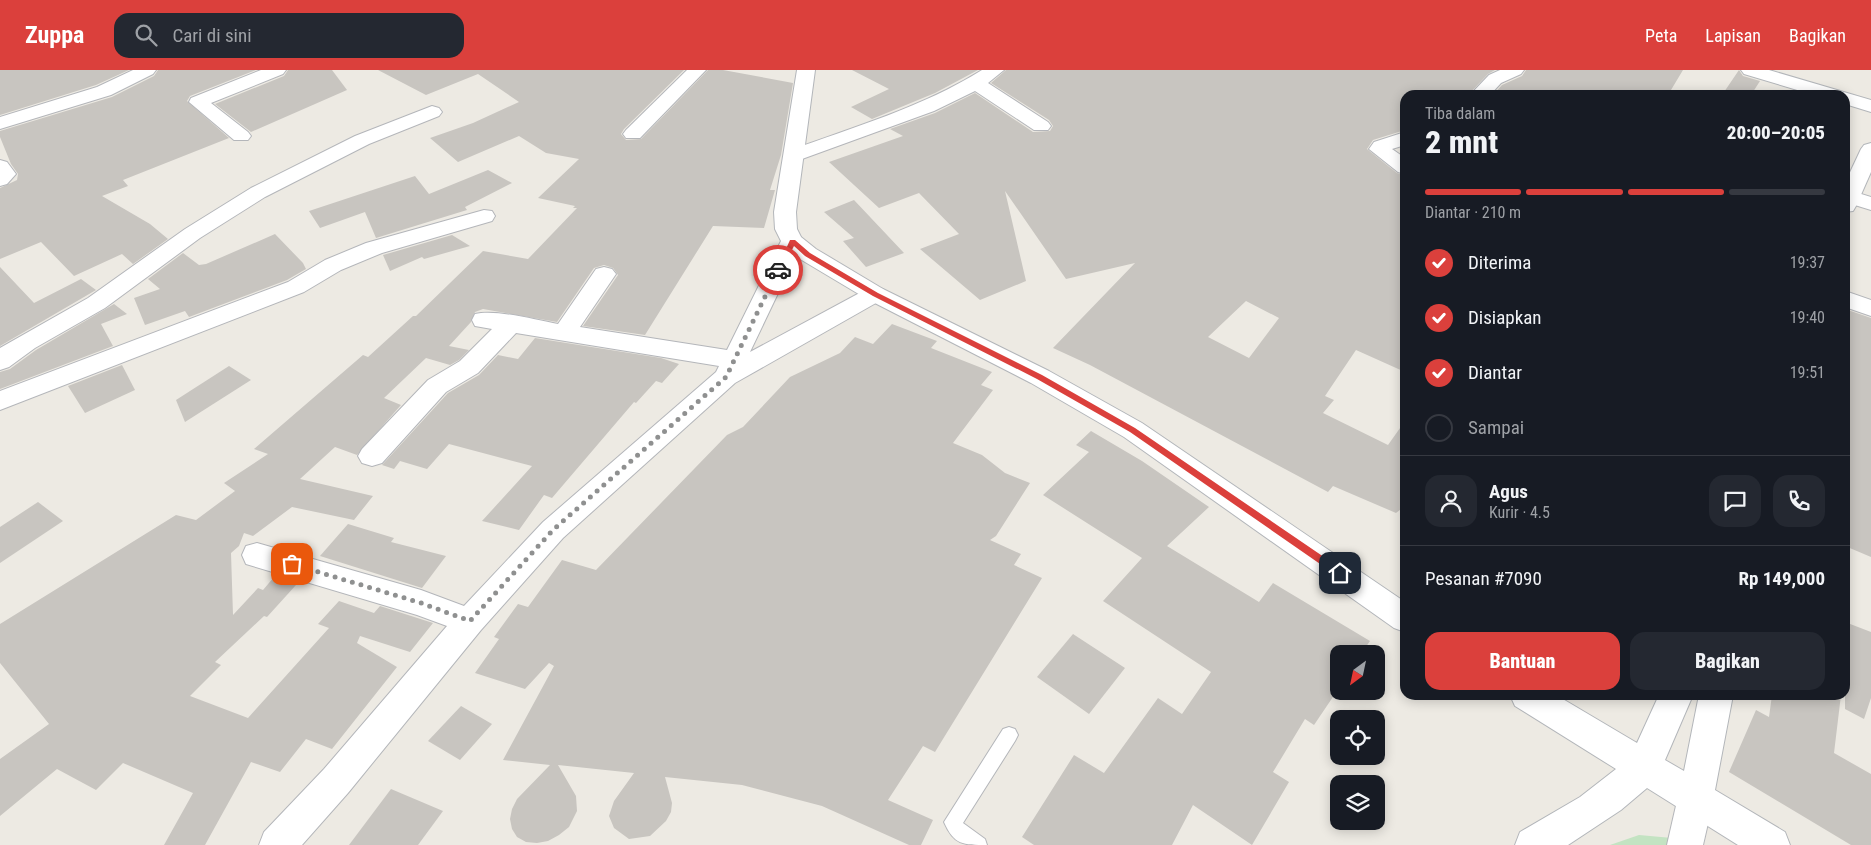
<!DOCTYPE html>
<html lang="id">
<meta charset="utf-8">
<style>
:root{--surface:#171b24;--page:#242831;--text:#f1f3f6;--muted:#9ea1a6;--line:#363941;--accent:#db403c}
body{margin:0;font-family:"Roboto Condensed",sans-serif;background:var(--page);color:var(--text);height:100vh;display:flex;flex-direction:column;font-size:19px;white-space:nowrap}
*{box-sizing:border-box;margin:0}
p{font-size:16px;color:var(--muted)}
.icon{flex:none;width:28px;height:28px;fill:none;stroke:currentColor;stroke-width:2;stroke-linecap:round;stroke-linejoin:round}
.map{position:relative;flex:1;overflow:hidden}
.sheet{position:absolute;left:1400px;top:20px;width:450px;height:610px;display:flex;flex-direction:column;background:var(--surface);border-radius:15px;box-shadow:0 2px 12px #0003}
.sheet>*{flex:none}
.needle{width:32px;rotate:213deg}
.controls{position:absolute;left:1330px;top:575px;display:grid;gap:10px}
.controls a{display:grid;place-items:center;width:55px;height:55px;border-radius:10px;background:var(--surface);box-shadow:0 2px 12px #0003;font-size:25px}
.pin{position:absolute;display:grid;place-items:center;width:42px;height:42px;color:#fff;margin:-21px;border-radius:10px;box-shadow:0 2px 8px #0006}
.courier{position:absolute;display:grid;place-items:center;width:50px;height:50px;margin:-25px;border:4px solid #db403c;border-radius:50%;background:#fff;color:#222;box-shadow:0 1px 6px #0007}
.summary em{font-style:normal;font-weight:800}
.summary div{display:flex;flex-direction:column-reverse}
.summary{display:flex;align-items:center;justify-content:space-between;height:85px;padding:0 25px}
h1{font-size:32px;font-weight:800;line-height:38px}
.bar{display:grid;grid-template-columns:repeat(4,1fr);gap:8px 5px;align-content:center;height:60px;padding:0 25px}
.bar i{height:6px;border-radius:4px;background:var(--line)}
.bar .on{background:var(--accent)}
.bar p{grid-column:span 4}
.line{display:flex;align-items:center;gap:12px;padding:0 25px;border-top:1px solid var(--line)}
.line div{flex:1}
.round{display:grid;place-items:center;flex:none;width:52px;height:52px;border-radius:15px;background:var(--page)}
ol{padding:0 25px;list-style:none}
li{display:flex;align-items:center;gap:15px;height:55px}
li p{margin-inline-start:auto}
li .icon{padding:5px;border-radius:50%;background:var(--accent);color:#fff;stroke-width:4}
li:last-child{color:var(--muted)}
li i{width:28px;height:28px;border:2px solid var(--line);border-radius:50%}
.primary-button{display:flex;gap:10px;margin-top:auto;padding:10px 25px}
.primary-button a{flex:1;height:58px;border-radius:15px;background:var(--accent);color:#fff;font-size:20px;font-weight:800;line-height:58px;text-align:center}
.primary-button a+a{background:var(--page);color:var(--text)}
header{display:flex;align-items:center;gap:30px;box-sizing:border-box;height:70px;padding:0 25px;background:var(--accent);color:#fff}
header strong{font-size:24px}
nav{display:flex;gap:28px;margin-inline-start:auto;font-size:18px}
.search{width:350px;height:45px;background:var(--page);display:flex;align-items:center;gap:12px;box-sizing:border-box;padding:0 18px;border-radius:15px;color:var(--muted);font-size:19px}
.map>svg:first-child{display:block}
</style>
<header>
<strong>Zuppa</strong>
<div class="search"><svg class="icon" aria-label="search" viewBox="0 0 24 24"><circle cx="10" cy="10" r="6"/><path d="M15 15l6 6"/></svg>Cari di sini</div>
<nav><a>Peta</a><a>Lapisan</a><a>Bagikan</a></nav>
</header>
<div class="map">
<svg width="1871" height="775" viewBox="0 0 1871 775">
<rect width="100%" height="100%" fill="#edeae3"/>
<polygon fill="#c3e3c2" points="1639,765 1683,769 1680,775 1610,775"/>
<g fill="#c8c5c0" fill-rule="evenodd">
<polygon points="0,0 129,0 96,15 0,45"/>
<polygon points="158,0 256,0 190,26 187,31 229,68 123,110 128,116 102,126 150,154 168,169 133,194 122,184 74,206 41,172 0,189 0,118 17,110 18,104 11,94 0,67 0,61 112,27 154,6"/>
<polygon points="288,0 332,0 347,20 251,62 215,34 284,6"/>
<polygon points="378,0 684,0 624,59 621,64 626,70 641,69 708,0 723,0 793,13 781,85 770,120 775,120 764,158 713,156 645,265 583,256 618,205 613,198 604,195 594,198 557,252 483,239 475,242 471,252 449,276 469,280 459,290 450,295 426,288 384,328 401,335 357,385 335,377 300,409 373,426 354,450 292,437 253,466 244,463 239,476 231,483 233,545 258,518 263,520 274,507 296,515 267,547 264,546 215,592 221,595 190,626 248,648 329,558 318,554 339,531 374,543 380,536 433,553 410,582 360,566 357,573 397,597 332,679 306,669 280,702 251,692 205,775 164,775 193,723 123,693 96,720 57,699 0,746 0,689 49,654 0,593 0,554 176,445 196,450 235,421 224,413 268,384 254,379 363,285 368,287 413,246 416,246 483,181 528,189 577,138 573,138 575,136 538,128 579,89 546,83 519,66 458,92 430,68 473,53 519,32 478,4 426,25"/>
<polygon points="852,0 978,0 935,23 872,49 851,37 889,19"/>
<path d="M1006 0H1495L1488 4 1468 25H1405V60L1373 70 1367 79 1397 103 1405 106V302L1356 280 1325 326 1334 330 1323 343 1388 375 1405 351V436L1396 443 1333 416 1328 422 1090 295 1053 278 1135 193 1066 209 1005 121 1026 211 980 230 920 179 959 164 919 123 879 138 829 92 903 66 890 59 935 43 975 23 1033 62 1050 61 1053 56 1049 50 991 13ZM1246 231 1279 248 1249 288 1208 267Z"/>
<polygon points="1526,0 1683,0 1668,25 1493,25 1502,15 1522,6"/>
<polygon points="1739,0 1743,6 1760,11 1751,25 1722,25"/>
<polygon points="488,100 512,113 465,137 467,140 376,168 365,142 320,158 309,141 415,106 429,124"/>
<polygon points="854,130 904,183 866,197 843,171 854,168 824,142"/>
<polygon points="275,164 303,193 306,199 287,210 189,247 185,241 145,255 134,228 160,219 148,209 183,183 199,195 206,194"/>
<polygon points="452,165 470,176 424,189 422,187 390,201 383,185"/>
<polygon points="0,197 34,233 81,209 96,220 0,276"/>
<polygon points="114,234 127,244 101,254 113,276 0,319 0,302 10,299 36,280"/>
<polygon points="1845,239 1871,248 1871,487 1845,476"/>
<polygon points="892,254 937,271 931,278 992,302 981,315 993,320 953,373 982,385 1005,403 1030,413 996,466 990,470 1021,484 1014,495 1042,508 935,682 923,676 888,730 933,750 921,775 909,775 822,736 742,715 665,707 672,733 671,742 666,751 650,766 629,769 614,758 609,746 614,731 634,703 558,695 576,726 577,741 569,757 559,765 548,771 537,773 526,772 517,767 512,759 510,749 512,739 517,729 550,695 503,690 554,596 549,593 525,619 475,603 499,569 494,567 518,534 528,537 562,490 596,500 727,365 743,357 790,307 840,283 855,267 873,274"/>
<polygon points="535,268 661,288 679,294 662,313 656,311 636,333 634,332 552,428 544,425 519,460 482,451 532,396 449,374 427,399 400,391 394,399 382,395 448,323 479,305 498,285 518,289"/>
<polygon points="122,295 135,320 85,343 68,316"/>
<polygon points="229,296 251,310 185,352 176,330"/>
<polygon points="1091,361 1142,391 1209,437 1167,476 1259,532 1273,513 1370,571 1361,584 1339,584 1339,618 1314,655 1305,649 1273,702 1289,712 1252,775 1193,735 1172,775 1034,775 1022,767 1074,685 1104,703 1158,628 1182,644 1211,602 1103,531 1142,488 1043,425 1089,382 1076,375"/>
<polygon points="38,432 63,451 0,493 0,457"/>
<polygon points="348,454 394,468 391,472 446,486 422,518 320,486"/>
<polygon points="1845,552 1871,562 1871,628 1864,649 1845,639"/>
<polygon points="1073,564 1125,598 1089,644 1037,607"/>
<polygon points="1772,625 1841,625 1834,683 1871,704 1871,775 1851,775 1729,702 1756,640 1769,647"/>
<polygon points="461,636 492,654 460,690 428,671"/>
<polygon points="391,719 443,741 418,775 349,775"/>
</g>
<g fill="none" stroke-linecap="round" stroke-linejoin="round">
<defs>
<path id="lane" d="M1009 657 1015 659 1018 665 1015 671 963 753 985 769 987 775C963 775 954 775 944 752L1003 659Z"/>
<g id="street">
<polygon points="133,0 156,0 153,4 111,25 0,59 0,47 97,17"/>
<polygon points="261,0 286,0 283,4 211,33 248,62 251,66 248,70 234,70 189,32 191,28"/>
<polygon points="687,0 706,0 640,68 626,68 623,64 626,60"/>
<path d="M982 0H1004L988 13 1048 52 1051 56 1048 60H1034L975 21 934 41 802 89 795 91 788 89 785 85 788 81C854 57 923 37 982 0Z"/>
<polygon points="1500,0 1524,0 1521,4 1501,13 1490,25 1470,25 1489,5"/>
<polygon points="432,36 439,38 442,42 439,46 369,74 265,127 200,168 105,238 35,278 9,297 0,300 0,278 88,228 185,159 251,118 355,66"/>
<polygon points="1405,62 1405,75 1392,79 1405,88 1405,104 1398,102 1369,79 1374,72"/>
<polygon points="0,90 7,92 16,104 7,114 0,116"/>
<polygon points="1845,119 1871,127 1871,140 1845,132"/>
<polygon points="484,140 492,141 495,146 492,151 382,183 341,200 304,222 0,340 0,321 288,212 325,190 366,173"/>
<path d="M792 164 800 166 803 171 750 282 867 219 875 217 883 219 887 224 883 229 735 313 563 468 481 560 348 723 302 775H259L264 762 324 699 447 556 417 545 246 494 242 485 246 476 257 473 421 520 464 536 543 452 716 302 719 296 516 263 478 303 446 322 382 393 372 396 362 393 358 386 362 379 428 310 460 291 492 259 475 256 472 250 475 244C496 239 536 250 558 254L596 199 604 197 612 199 616 204 580 257 727 280 781 171 784 166Z"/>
<polygon points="1845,221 1871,230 1871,246 1845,237"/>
<polygon points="1696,710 1709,715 1714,727 1703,775 1667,775 1678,727 1683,715"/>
</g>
<g id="secondary">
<polygon points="797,0 815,0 796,142 797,159 801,167 816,179 883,219 1049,301 1142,353 1405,532 1405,562 1394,558 1124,367 1031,313 867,229 800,189 781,171 775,159 774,142"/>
<polygon points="1741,0 1769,0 1871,30 1871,42 1845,34 1845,25 1814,25 1744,4"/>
<polygon points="1871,73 1871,102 1856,136 1853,141 1845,142 1845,113 1861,79 1864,75"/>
<polygon points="1510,625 1556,625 1637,673 1659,625 1693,625 1665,690 1684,701 1699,625 1733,625 1715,720 1785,762 1790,775 1738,775 1647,718 1621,740 1568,775 1515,775 1520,762 1580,727 1616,699 1515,636"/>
</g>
</defs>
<use href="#lane" stroke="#b4b6ba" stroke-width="2"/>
<use href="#street" stroke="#b4b6ba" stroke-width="2"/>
<use href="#secondary" stroke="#b3b6ba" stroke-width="2"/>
<use href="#lane" fill="#fff" fill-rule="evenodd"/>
<use href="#street" fill="#fff" fill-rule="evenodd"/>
<use href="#secondary" fill="#fff" fill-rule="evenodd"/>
</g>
<polygon fill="#db403c" points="790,170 795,170 810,183 878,223 1042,305 1135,358 1343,500 1343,505 1336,505 1130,362 1037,309 873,226 805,186 794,176 781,201 776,201"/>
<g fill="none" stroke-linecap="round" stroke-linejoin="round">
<polyline stroke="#8f9090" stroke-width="5" stroke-dasharray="0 9" points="292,494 421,533 470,551 553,460 726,307 778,200"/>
</g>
</svg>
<div class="controls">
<a><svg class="needle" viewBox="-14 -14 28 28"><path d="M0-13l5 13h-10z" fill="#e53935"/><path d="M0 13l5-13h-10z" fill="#9ea1a6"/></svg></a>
<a><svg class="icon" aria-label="locate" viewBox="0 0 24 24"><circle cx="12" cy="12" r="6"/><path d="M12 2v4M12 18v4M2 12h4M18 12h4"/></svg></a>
<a><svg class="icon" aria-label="layers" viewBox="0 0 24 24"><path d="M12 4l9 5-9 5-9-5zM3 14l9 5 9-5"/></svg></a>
</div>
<div class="pin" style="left:292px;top:494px;background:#ea580c"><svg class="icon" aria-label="bag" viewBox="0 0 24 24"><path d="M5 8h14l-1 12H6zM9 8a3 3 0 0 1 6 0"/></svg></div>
<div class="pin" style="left:1340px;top:503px;background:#1f2937"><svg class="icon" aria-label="home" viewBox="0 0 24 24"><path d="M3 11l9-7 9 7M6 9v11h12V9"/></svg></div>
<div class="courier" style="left:778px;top:200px"><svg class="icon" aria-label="car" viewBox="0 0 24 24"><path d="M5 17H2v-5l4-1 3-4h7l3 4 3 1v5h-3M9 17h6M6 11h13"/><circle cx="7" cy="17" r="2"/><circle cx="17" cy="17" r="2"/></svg></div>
<section class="sheet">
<div class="summary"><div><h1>2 mnt</h1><p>Tiba dalam</p></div><em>20:00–20:05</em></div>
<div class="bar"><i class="on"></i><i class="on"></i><i class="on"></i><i></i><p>Diantar · 210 m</p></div>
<ol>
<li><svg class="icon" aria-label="check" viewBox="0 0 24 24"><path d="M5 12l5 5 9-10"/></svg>Diterima<p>19:37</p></li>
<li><svg class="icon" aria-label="check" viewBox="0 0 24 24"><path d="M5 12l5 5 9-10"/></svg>Disiapkan<p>19:40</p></li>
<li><svg class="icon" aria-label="check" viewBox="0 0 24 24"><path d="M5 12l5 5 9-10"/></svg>Diantar<p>19:51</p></li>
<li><i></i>Sampai</li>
</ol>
<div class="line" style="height:90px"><a class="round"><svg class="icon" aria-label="person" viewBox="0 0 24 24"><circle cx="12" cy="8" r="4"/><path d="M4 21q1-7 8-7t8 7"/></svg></a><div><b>Agus</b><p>Kurir · 4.5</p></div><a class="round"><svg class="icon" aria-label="chat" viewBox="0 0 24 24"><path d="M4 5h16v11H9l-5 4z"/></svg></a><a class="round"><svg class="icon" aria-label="phone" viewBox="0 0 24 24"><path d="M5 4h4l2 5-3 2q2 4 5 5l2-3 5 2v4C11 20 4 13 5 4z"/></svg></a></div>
<div class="line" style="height:65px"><div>Pesanan #7090</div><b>Rp 149,000</b></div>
<div class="primary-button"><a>Bantuan</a><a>Bagikan</a></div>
</section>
</div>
